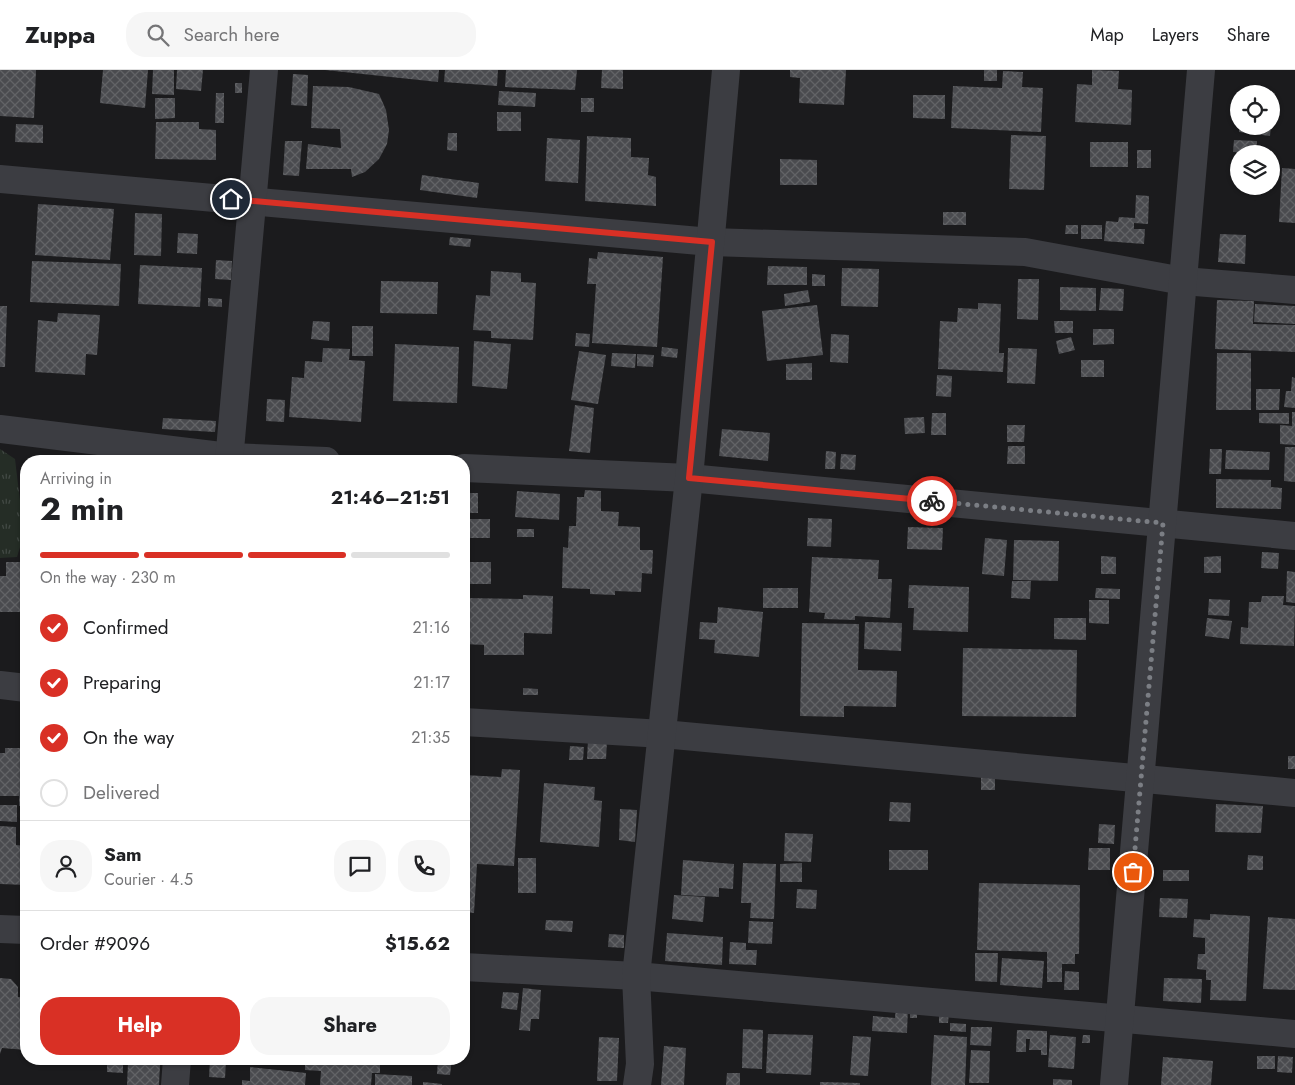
<!DOCTYPE html>
<meta charset="utf-8">
<style>
:root{--surface:#fff;--page:#f6f6f6;--text:#202124;--muted:#757577;--line:#e0e0e0;--accent:#d93025}
body{margin:0;font-family:Jost,sans-serif;background:var(--page);color:var(--text);height:100vh;display:flex;flex-direction:column;font-size:19px;white-space:nowrap}
*{box-sizing:border-box;margin:0}
p{font-size:16px;color:var(--muted)}
.icon{flex:none;width:28px;height:28px;fill:none;stroke:currentColor;stroke-width:2;stroke-linecap:round;stroke-linejoin:round}
.map{position:relative;flex:1;overflow:hidden}
.panel{position:absolute;left:20px;top:385px;width:450px;height:610px;display:flex;flex-direction:column;background:var(--surface);border-radius:20px;box-shadow:0 1px 4px #0004}
.panel>*{flex:none}
.buttons{position:absolute;left:1230px;top:15px;display:grid;gap:10px}
.buttons a{display:grid;place-items:center;width:50px;height:50px;border-radius:50%;background:var(--surface);box-shadow:0 1px 4px #0004;font-size:25px}
.pin{position:absolute;display:grid;place-items:center;width:42px;height:42px;color:#fff;margin:-21px;border:2px solid #fff;border-radius:50%;box-shadow:0 1px 5px #0007}
.courier{position:absolute;display:grid;place-items:center;width:50px;height:50px;margin:-25px;border:4px solid #d93025;border-radius:50%;background:#fff;color:#222;box-shadow:0 1px 6px #0007}
.headline em{font-style:normal;font-weight:700}
.headline div{display:flex;flex-direction:column-reverse}
.headline{display:flex;align-items:center;justify-content:space-between;height:85px;padding:0 20px}
h1{font-size:32px;font-weight:700;line-height:38px}
.bar{display:grid;grid-template-columns:repeat(4,1fr);gap:8px 5px;align-content:center;height:60px;padding:0 20px}
.bar i{height:6px;border-radius:4px;background:var(--line)}
.bar .on{background:var(--accent)}
.bar p{grid-column:span 4}
.line{display:flex;align-items:center;gap:12px;padding:0 20px;border-top:1px solid var(--line)}
.line div{flex:1}
.round{display:grid;place-items:center;flex:none;width:52px;height:52px;border-radius:20px;background:var(--page)}
ol{padding:0 20px;list-style:none}
li{display:flex;align-items:center;gap:15px;height:55px}
li p{margin-inline-start:auto}
li .icon{padding:5px;border-radius:50%;background:var(--accent);color:#fff;stroke-width:4}
li:last-child{color:var(--muted)}
li i{width:28px;height:28px;border:2px solid var(--line);border-radius:50%}
.primary-button{display:flex;gap:10px;margin-top:auto;padding:10px 20px}
.primary-button a{flex:1;height:58px;border-radius:20px;background:var(--accent);color:#fff;font-size:20px;font-weight:700;line-height:58px;text-align:center}
.primary-button a+a{background:var(--page);color:var(--text)}
header{display:flex;align-items:center;gap:30px;box-sizing:border-box;height:70px;padding:0 25px;background:var(--surface);border-bottom:1px solid var(--line)}
header strong{font-size:24px}
nav{display:flex;gap:28px;margin-inline-start:auto;font-size:18px}
.search{width:350px;height:45px;background:var(--page);display:flex;align-items:center;gap:12px;box-sizing:border-box;padding:0 18px;border-radius:20px;color:var(--muted);font-size:19px}
.map>svg:first-child{display:block}
</style>
<header>
<strong>Zuppa</strong>
<div class="search"><svg class="icon" aria-label="search" viewBox="0 0 24 24"><circle cx="10" cy="10" r="6"/><path d="M15 15l6 6"/></svg>Search here</div>
<nav><a>Map</a><a>Layers</a><a>Share</a></nav>
</header>
<div class="map">
<svg width="1295" height="1015" viewBox="0 0 1295 1015">
<defs>
<pattern id="grass-tufts" width="24" height="20" patternUnits="userSpaceOnUse" patternTransform="scale(1.25)"><rect width="24" height="20" fill="#252d26"/><path d="M3 7l-1-3M5 7V3M7 7l1-3M15 17l-1-3M17 17v-4M19 17l1-3" fill="none" stroke="#424944"/></pattern>
<pattern id="building-cross-hatch" width="8" height="8" patternUnits="userSpaceOnUse" patternTransform="scale(1.25)"><rect width="8" height="8" fill="#4a4b4f"/><path d="M0 0l8 8M0 8l8-8" fill="none" stroke="#626366"/></pattern>
</defs>
<rect width="100%" height="100%" fill="#1b1b1d"/>
<polygon fill="url(#grass-tufts)" points="0,379 15,389 24,464 17,487 0,488"/>
<g fill="url(#building-cross-hatch)">
<polygon points="0,0 36,0 34,48 0,46"/>
<polygon points="103,0 148,0 145,38 100,33"/>
<polygon points="153,0 174,0 174,25 152,24"/>
<polygon points="177,0 203,0 201,21 176,19"/>
<polygon points="325,0 439,0 438,12"/>
<polygon points="445,0 498,0 497,16 444,12"/>
<polygon points="506,0 577,0 575,20 505,17"/>
<polygon points="602,0 623,0 623,19 601,18"/>
<polygon points="790,0 846,0 844,35 799,33 800,8 790,7"/>
<rect x="984" y="0" width="13" height="11"/>
<polygon points="1092,0 1119,1 1118,19 1132,20 1131,55 1075,52 1077,14 1092,15"/>
<polygon points="1003,1 1023,2 1022,17 1043,18 1041,62 951,58 953,16 1002,18"/>
<polygon points="293,4 308,5 307,36 291,35"/>
<rect x="235" y="13" width="7" height="10"/>
<polygon points="313,16 349,17 379,24 386,40 389,60 387,74 379,89 365,102 352,107 351,99 306,99 308,74 341,78 340,59 311,58"/>
<polygon points="1244,19 1275,23 1272,48 1271,24 1243,24"/>
<polygon points="499,21 536,23 535,37 498,35"/>
<polygon points="216,23 224,23 224,53 215,53"/>
<polygon points="913,25 945,25 945,49 913,48"/>
<polygon points="155,28 175,28 175,48 155,49"/>
<rect x="581" y="28" width="13" height="14"/>
<rect x="497" y="42" width="24" height="19"/>
<polygon points="156,52 199,52 199,59 216,60 216,90 155,89"/>
<polygon points="16,54 43,55 43,73 15,72"/>
<polygon points="1239,56 1271,56 1270,66 1239,62"/>
<polygon points="448,63 457,63 457,81 447,80"/>
<polygon points="1011,65 1046,66 1044,120 1009,119"/>
<polygon points="587,66 631,68 631,87 649,88 648,105 656,107 656,136 585,131"/>
<polygon points="547,68 580,70 578,113 545,111"/>
<polygon points="1234,70 1257,71 1256,83 1233,82"/>
<polygon points="285,71 302,71 299,106 283,105"/>
<rect x="1090" y="72" width="38" height="25"/>
<rect x="1137" y="80" width="14" height="18"/>
<polygon points="780,89 817,90 817,115 780,115"/>
<polygon points="1282,98 1295,99 1295,153 1279,152"/>
<polygon points="422,105 479,113 477,128 420,120"/>
<polygon points="1136,125 1149,126 1148,154 1134,153 1134,159 1145,159 1144,174 1104,171 1106,151 1118,152 1119,147 1135,148"/>
<polygon points="38,134 114,139 110,190 35,185"/>
<rect x="943" y="142" width="23" height="13"/>
<polygon points="135,143 162,144 161,186 134,185"/>
<polygon points="1066,155 1078,155 1078,164 1065,164"/>
<rect x="1081" y="155" width="21" height="14"/>
<polygon points="178,163 198,164 197,184 177,183"/>
<polygon points="1220,164 1246,165 1245,194 1218,192"/>
<polygon points="450,167 471,169 470,177 449,175"/>
<polygon points="598,182 663,187 657,277 592,273 596,214 587,214 589,188 597,189"/>
<polygon points="216,190 232,191 231,210 215,209"/>
<polygon points="32,191 121,194 119,236 30,232"/>
<polygon points="140,195 202,198 200,237 138,234"/>
<polygon points="768,196 807,197 807,215 767,215"/>
<polygon points="842,198 879,199 878,237 841,236"/>
<polygon points="491,201 521,203 521,212 536,213 533,270 491,268 491,261 473,260 476,225 490,226"/>
<polygon points="812,204 825,205 825,216 812,216"/>
<polygon points="1018,209 1039,209 1038,250 1017,249"/>
<polygon points="381,211 438,212 437,244 380,243"/>
<polygon points="1060,217 1096,218 1096,241 1060,240"/>
<polygon points="1101,218 1124,219 1123,241 1099,240"/>
<polygon points="808,220 810,232 785,236 784,224"/>
<polygon points="208,228 222,229 222,237 208,236"/>
<polygon points="1217,230 1254,231 1253,254 1295,255 1295,282 1215,279"/>
<polygon points="978,233 1001,234 999,283 1004,283 1003,302 938,299 940,251 957,252 958,238 978,239"/>
<polygon points="1255,234 1295,236 1295,254 1254,252"/>
<polygon points="817,235 823,285 767,291 762,241"/>
<polygon points="0,236 7,236 5,297 0,297"/>
<polygon points="58,243 100,245 97,285 86,284 85,305 35,302 38,250 57,252"/>
<polygon points="313,251 330,252 329,271 311,269"/>
<polygon points="1054,251 1073,251 1073,263 1055,263"/>
<rect x="352" y="256" width="21" height="30"/>
<polygon points="1093,259 1114,259 1114,274 1093,275"/>
<polygon points="576,263 590,264 589,277 575,276"/>
<polygon points="831,264 849,265 848,293 830,292"/>
<polygon points="1071,267 1075,280 1059,284 1056,271"/>
<polygon points="474,271 511,274 507,319 472,316"/>
<polygon points="395,274 459,277 457,333 393,331"/>
<polygon points="662,277 678,279 677,288 661,286"/>
<polygon points="323,278 350,279 349,290 365,291 361,352 289,347 292,307 304,308 305,291 322,292"/>
<polygon points="1008,278 1037,279 1035,314 1007,313"/>
<polygon points="579,281 606,285 598,334 571,330"/>
<polygon points="612,283 636,284 635,298 611,296"/>
<polygon points="1217,283 1251,283 1251,340 1216,340"/>
<polygon points="637,284 654,285 653,297 637,296"/>
<rect x="1081" y="290" width="23" height="17"/>
<polygon points="812,293 812,310 786,310 786,294"/>
<polygon points="937,305 952,306 951,327 936,326"/>
<polygon points="1292,307 1295,308 1295,338 1284,337 1286,321 1291,321"/>
<polygon points="1256,319 1280,319 1279,340 1256,340"/>
<polygon points="267,329 285,330 284,352 266,351"/>
<polygon points="575,335 594,338 590,383 569,381"/>
<polygon points="1292,342 1295,342 1295,375 1280,374 1280,355 1292,356"/>
<polygon points="932,343 946,343 946,365 931,365"/>
<polygon points="1259,343 1289,343 1289,354 1259,353"/>
<polygon points="924,347 925,363 905,364 904,348"/>
<polygon points="163,348 216,351 215,362 162,359"/>
<polygon points="1007,355 1025,355 1024,372 1007,372"/>
<polygon points="722,359 770,363 768,391 719,386"/>
<polygon points="1008,376 1025,376 1025,394 1007,394"/>
<polygon points="1285,377 1295,377 1295,412 1284,411"/>
<polygon points="1210,379 1222,379 1221,404 1209,404"/>
<polygon points="1226,380 1270,382 1269,400 1225,399"/>
<polygon points="826,381 836,382 835,399 825,399"/>
<polygon points="841,384 856,385 855,400 840,399"/>
<polygon points="1216,409 1271,410 1271,417 1282,418 1281,439 1216,438"/>
<polygon points="585,420 601,421 601,441 619,442 618,456 640,457 640,480 653,480 652,504 642,503 641,522 615,521 615,525 590,524 590,519 562,518 563,477 568,478 569,456 576,456 577,427 584,427"/>
<polygon points="517,421 560,424 559,450 515,447"/>
<rect x="464" y="423" width="14" height="20"/>
<polygon points="808,448 832,449 831,477 807,476"/>
<rect x="468" y="449" width="22" height="19"/>
<polygon points="908,457 943,458 942,480 907,479"/>
<rect x="517" y="459" width="17" height="8"/>
<polygon points="985,468 1007,470 1004,506 982,504"/>
<polygon points="1014,470 1059,471 1058,511 1013,510"/>
<polygon points="1262,482 1279,483 1278,499 1261,498"/>
<polygon points="1101,486 1116,487 1116,504 1101,504"/>
<polygon points="1221,486 1221,503 1204,503 1204,487"/>
<polygon points="812,487 879,490 878,509 892,509 890,548 855,546 855,550 824,549 825,543 809,542"/>
<polygon points="6,492 26,492 26,542 0,542 0,506 6,506"/>
<rect x="466" y="492" width="25" height="22"/>
<polygon points="1287,501 1295,502 1295,533 1286,532"/>
<polygon points="1012,511 1031,511 1030,529 1011,528"/>
<polygon points="909,515 969,517 968,562 913,560 914,538 908,538"/>
<rect x="763" y="518" width="35" height="20"/>
<polygon points="1096,518 1120,519 1120,529 1095,528"/>
<polygon points="523,525 553,526 552,564 524,563 524,585 484,585 484,575 464,574 464,528 523,529"/>
<polygon points="1262,526 1284,526 1283,535 1295,536 1294,576 1240,574 1241,557 1248,558 1249,532 1261,532"/>
<polygon points="1209,529 1230,530 1229,546 1208,545"/>
<polygon points="1089,530 1109,530 1109,554 1089,553"/>
<polygon points="718,537 763,542 759,587 714,583 715,570 699,569 700,552 717,553"/>
<polygon points="1054,548 1086,548 1086,570 1054,569"/>
<polygon points="1207,548 1232,551 1229,569 1205,566"/>
<polygon points="865,552 902,553 901,581 864,579"/>
<polygon points="802,553 859,554 858,600 897,601 896,637 844,636 844,647 800,646"/>
<polygon points="963,578 1077,580 1076,647 962,646"/>
<polygon points="523,618 538,619 538,625 523,625"/>
<polygon points="588,670 607,671 606,689 587,689"/>
<polygon points="570,676 584,677 583,690 569,690"/>
<polygon points="5,678 26,678 26,736 19,736 19,726 0,726 0,683 5,683"/>
<rect x="1288" y="686" width="7" height="13"/>
<polygon points="502,699 520,700 514,796 477,794 474,843 464,842 464,705 501,707"/>
<rect x="981" y="705" width="14" height="15"/>
<polygon points="544,713 595,717 594,730 602,731 599,777 540,772"/>
<polygon points="890,732 911,733 910,752 889,751"/>
<polygon points="1216,734 1263,736 1261,763 1215,762"/>
<polygon points="0,735 17,735 17,752 0,751"/>
<polygon points="620,739 637,740 635,772 619,770"/>
<polygon points="1099,754 1115,755 1114,774 1098,773"/>
<polygon points="0,756 16,757 16,775 26,776 26,815 0,814"/>
<polygon points="785,763 813,764 811,792 784,791"/>
<polygon points="1089,778 1110,778 1110,800 1088,800"/>
<rect x="889" y="780" width="39" height="20"/>
<polygon points="1248,785 1263,786 1263,800 1247,800"/>
<rect x="518" y="788" width="18" height="35"/>
<polygon points="683,790 734,794 733,819 719,818 719,827 681,825"/>
<polygon points="743,793 776,794 774,849 750,848 751,833 741,833"/>
<polygon points="802,793 802,812 780,812 780,794"/>
<rect x="1163" y="800" width="26" height="11"/>
<polygon points="979,813 1080,815 1079,884 1075,884 1075,894 1062,894 1062,912 1047,912 1047,882 977,880"/>
<polygon points="797,819 817,820 816,839 796,838"/>
<polygon points="674,825 705,827 703,852 672,849"/>
<polygon points="1160,828 1188,829 1187,848 1159,847"/>
<polygon points="1210,844 1250,846 1246,931 1210,930 1211,910 1206,910 1206,900 1197,899 1198,884 1205,884 1205,868 1193,867 1194,849 1210,850"/>
<polygon points="1268,847 1295,849 1295,920 1263,919"/>
<polygon points="546,850 573,851 572,862 545,860"/>
<polygon points="749,851 773,852 772,874 748,873"/>
<polygon points="667,863 723,867 722,895 665,891"/>
<polygon points="609,864 624,865 624,878 608,877"/>
<polygon points="730,872 746,873 746,880 757,880 756,895 729,894"/>
<polygon points="975,883 998,883 997,912 975,911"/>
<polygon points="1002,888 1044,891 1042,918 1000,915"/>
<polygon points="1065,901 1079,902 1079,920 1064,920"/>
<polygon points="0,908 11,909 18,917 18,927 26,927 26,980 2,978 0,984"/>
<polygon points="1164,908 1202,909 1201,933 1163,931"/>
<polygon points="523,918 541,920 539,949 531,949 530,961 519,960"/>
<polygon points="503,922 519,923 517,940 501,938"/>
<polygon points="896,936 908,937 907,963 872,961 873,946 895,948"/>
<rect x="910" y="940" width="7" height="8"/>
<polygon points="939,942 949,942 948,953 939,953"/>
<polygon points="950,953 966,954 966,962 950,961"/>
<polygon points="971,957 992,957 991,976 970,975"/>
<polygon points="743,959 763,960 762,999 742,998"/>
<polygon points="1017,960 1047,961 1047,985 1041,985 1041,980 1029,980 1030,969 1026,969 1026,982 1016,982"/>
<polygon points="768,964 813,965 811,1005 766,1003"/>
<polygon points="934,965 967,967 965,1015 931,1015"/>
<polygon points="1050,965 1076,967 1074,999 1048,997"/>
<polygon points="1083,965 1090,965 1090,973 1082,973"/>
<polygon points="853,966 871,967 868,1006 850,1005"/>
<polygon points="599,967 619,968 617,1011 597,1011"/>
<polygon points="664,976 686,978 684,1015 661,1015"/>
<polygon points="971,980 990,981 989,1013 969,1013"/>
<rect x="1257" y="986" width="18" height="13"/>
<polygon points="1278,986 1293,987 1292,1003 1277,1002"/>
<polygon points="1163,987 1213,991 1211,1015 1161,1015"/>
<polygon points="107,989 123,989 123,1003 107,1002"/>
<polygon points="305,989 380,989 380,1003 372,1003 371,1015 320,1015 321,1001 305,1000"/>
<polygon points="438,989 452,989 450,1005 437,1004"/>
<polygon points="210,990 226,991 225,1008 209,1007"/>
<polygon points="128,993 160,995 159,1015 127,1015"/>
<polygon points="250,997 306,1003 305,1015 242,1015 242,1010 250,1011"/>
<polygon points="727,1003 740,1003 740,1015 726,1015"/>
<polygon points="375,1004 412,1006 412,1015 375,1015"/>
<polygon points="1053,1009 1072,1010 1072,1015 1053,1015"/>
<polygon points="423,1012 442,1014 442,1015 423,1015"/>
<polygon points="820,1012 860,1013 860,1015 820,1015"/>
</g>
<g fill="none" stroke-linecap="round" stroke-linejoin="round">
<g stroke="#3c3d42" stroke-width="28">
<polyline points="0,109 711,172 1025,182 1183,211 1295,220"/>
<polyline points="0,359 229,387 326,391"/>
<polyline points="229,391 264,0"/>
<polyline points="464,398 689,408 1295,466"/>
<polyline points="0,615 26,618"/>
<polyline points="464,652 663,664 1295,723"/>
<polyline points="0,859 26,860"/>
<polyline points="464,897 636,906 1295,964"/>
<polyline points="175,1015 177,989"/>
<polyline points="637,1015 640,994 636,906 689,408 726,0"/>
<polyline points="1114,1015 1201,0"/>
</g>
</g>
<g fill="none" stroke-linecap="round" stroke-linejoin="round">
<polyline stroke="#7b7e84" stroke-width="5" stroke-dasharray="0 9" points="932,431 1163,453 1133,802"/>
<polyline stroke="#d93025" stroke-width="6" points="231,129 712,172 689,408 932,431"/>
</g>
</svg>
<div class="buttons">
<a><svg class="icon" aria-label="locate" viewBox="0 0 24 24"><circle cx="12" cy="12" r="6"/><path d="M12 2v4M12 18v4M2 12h4M18 12h4"/></svg></a>
<a><svg class="icon" aria-label="layers" viewBox="0 0 24 24"><path d="M12 4l9 5-9 5-9-5zM3 14l9 5 9-5"/></svg></a>
</div>
<div class="pin" style="left:1133px;top:802px;background:#ea580c"><svg class="icon" aria-label="bag" viewBox="0 0 24 24"><path d="M5 8h14l-1 12H6zM9 8a3 3 0 0 1 6 0"/></svg></div>
<div class="pin" style="left:231px;top:129px;background:#1f2937"><svg class="icon" aria-label="home" viewBox="0 0 24 24"><path d="M3 11l9-7 9 7M6 9v11h12V9"/></svg></div>
<div class="courier" style="left:932px;top:431px"><svg class="icon" aria-label="bike" viewBox="0 0 24 24"><circle cx="6" cy="16" r="4"/><circle cx="18" cy="16" r="4"/><path d="M6 16l4-8h5l3 8M10 8l3 8H6M13 5h3"/></svg></div>
<section class="panel">
<div class="headline"><div><h1>2 min</h1><p>Arriving in</p></div><em>21:46–21:51</em></div>
<div class="bar"><i class="on"></i><i class="on"></i><i class="on"></i><i></i><p>On the way · 230 m</p></div>
<ol>
<li><svg class="icon" aria-label="check" viewBox="0 0 24 24"><path d="M5 12l5 5 9-10"/></svg>Confirmed<p>21:16</p></li>
<li><svg class="icon" aria-label="check" viewBox="0 0 24 24"><path d="M5 12l5 5 9-10"/></svg>Preparing<p>21:17</p></li>
<li><svg class="icon" aria-label="check" viewBox="0 0 24 24"><path d="M5 12l5 5 9-10"/></svg>On the way<p>21:35</p></li>
<li><i></i>Delivered</li>
</ol>
<div class="line" style="height:90px"><a class="round"><svg class="icon" aria-label="person" viewBox="0 0 24 24"><circle cx="12" cy="8" r="4"/><path d="M4 21q1-7 8-7t8 7"/></svg></a><div><b>Sam</b><p>Courier · 4.5</p></div><a class="round"><svg class="icon" aria-label="chat" viewBox="0 0 24 24"><path d="M4 5h16v11H9l-5 4z"/></svg></a><a class="round"><svg class="icon" aria-label="phone" viewBox="0 0 24 24"><path d="M5 4h4l2 5-3 2q2 4 5 5l2-3 5 2v4C11 20 4 13 5 4z"/></svg></a></div>
<div class="line" style="height:65px"><div>Order #9096</div><b>$15.62</b></div>
<div class="primary-button"><a>Help</a><a>Share</a></div>
</section>
</div>
